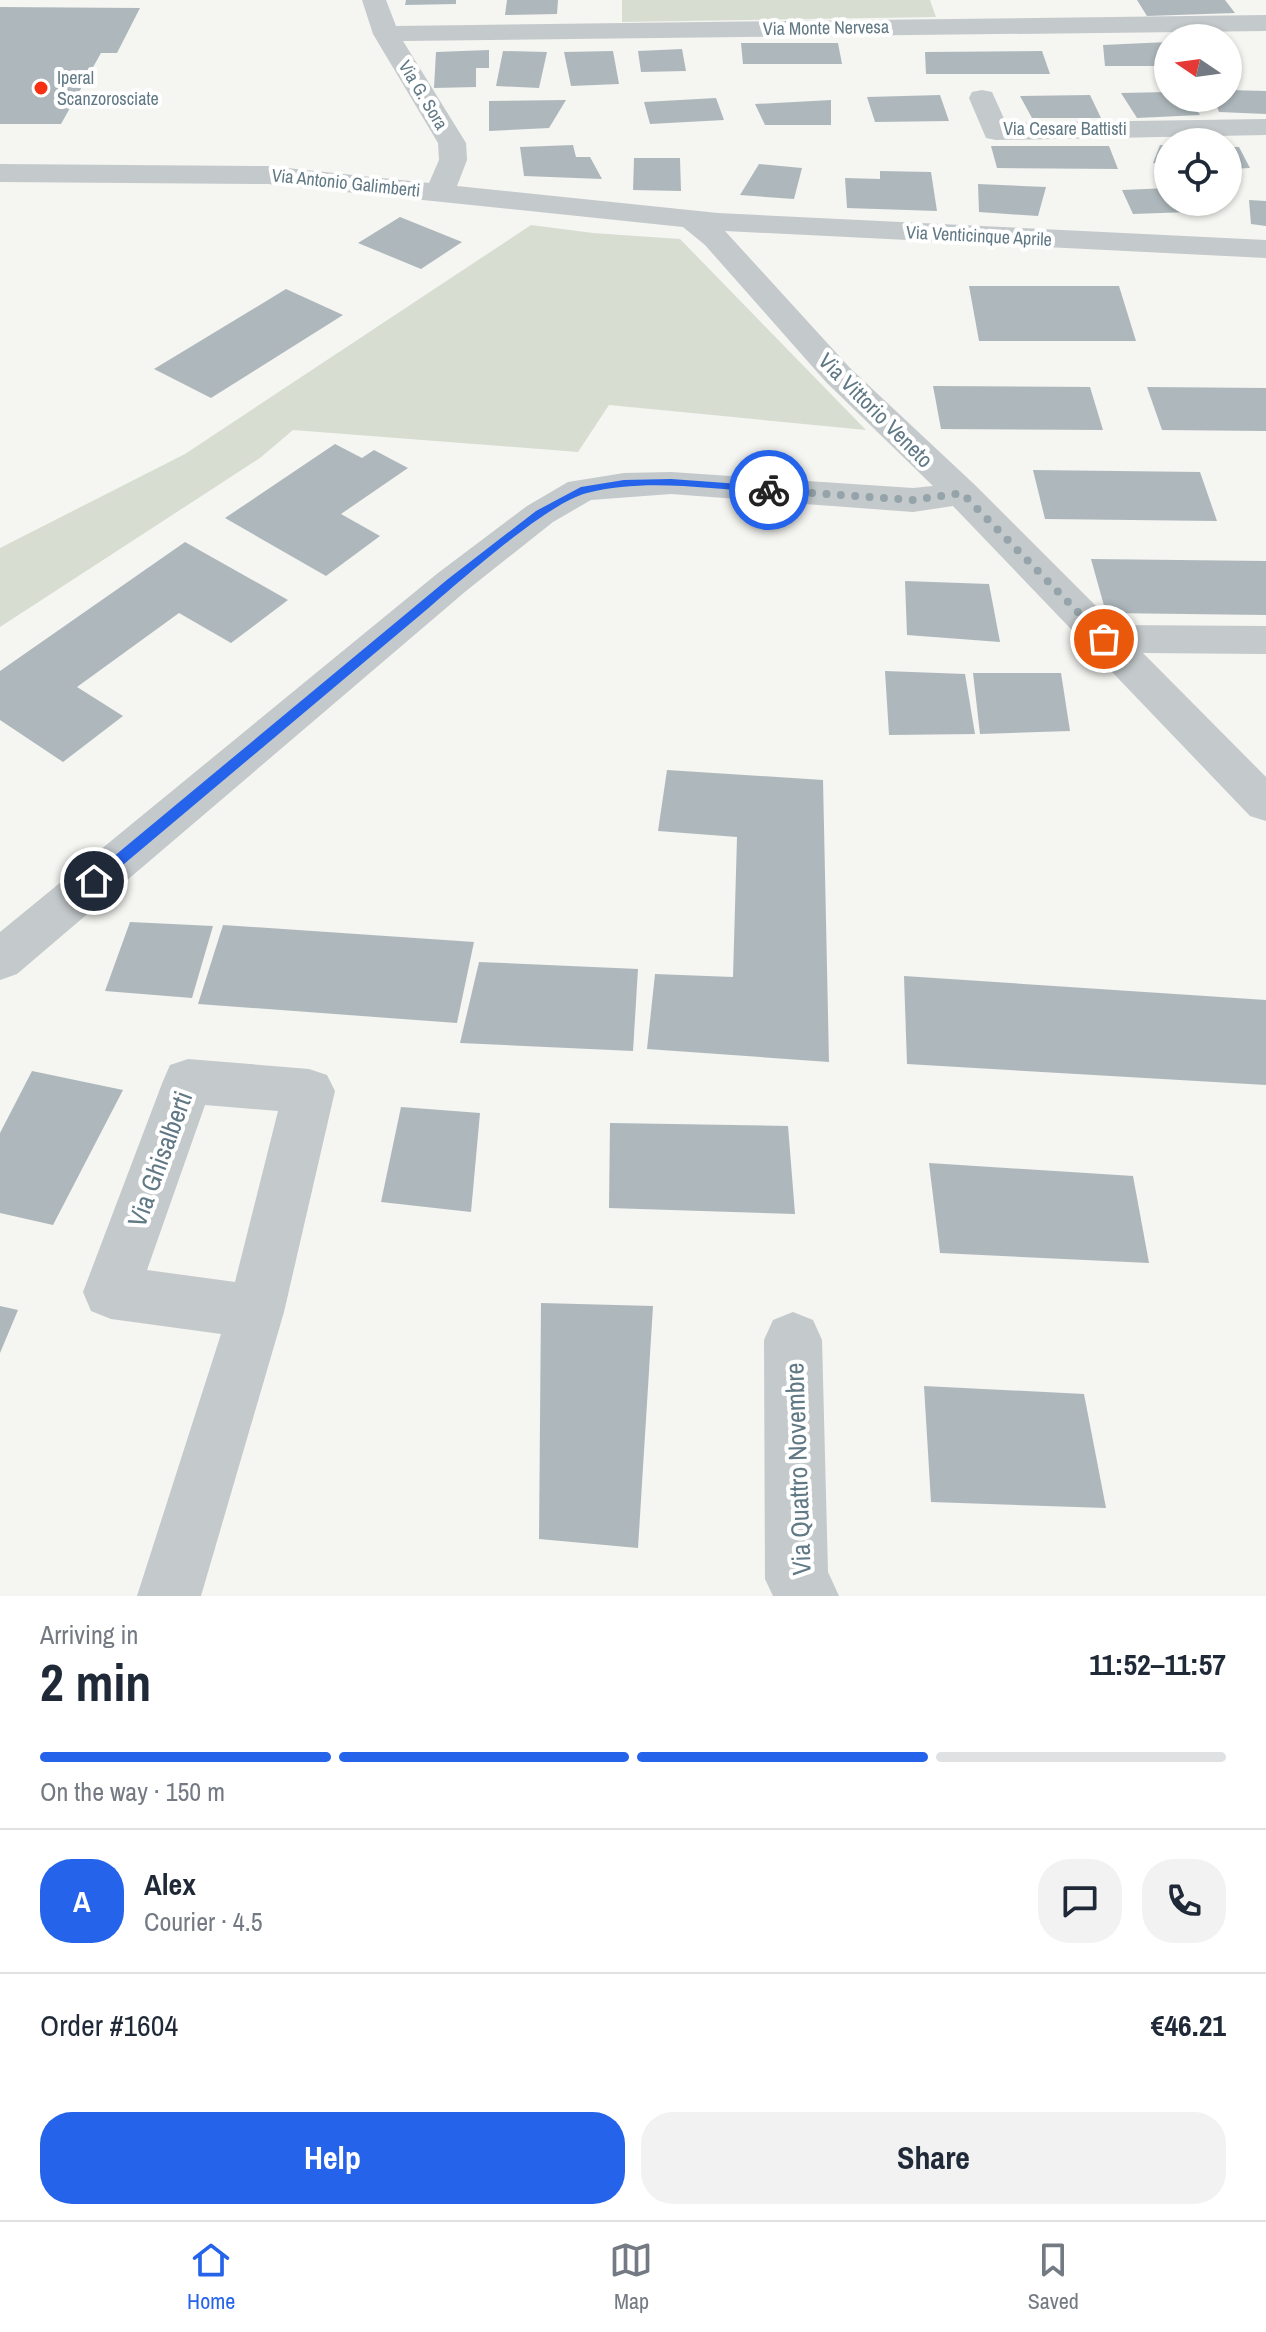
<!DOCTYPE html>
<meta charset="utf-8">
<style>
:root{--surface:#fff;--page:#f2f2f3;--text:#1f2937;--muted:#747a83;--line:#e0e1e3;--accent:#2563eb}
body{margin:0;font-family:"Archivo Narrow",sans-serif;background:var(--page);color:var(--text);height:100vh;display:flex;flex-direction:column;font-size:30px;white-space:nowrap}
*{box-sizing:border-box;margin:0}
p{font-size:26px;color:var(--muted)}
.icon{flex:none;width:44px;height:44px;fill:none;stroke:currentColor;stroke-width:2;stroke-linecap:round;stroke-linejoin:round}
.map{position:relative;height:1596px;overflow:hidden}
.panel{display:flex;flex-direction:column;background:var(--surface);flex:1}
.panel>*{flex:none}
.needle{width:52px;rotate:283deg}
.tools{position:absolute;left:1154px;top:24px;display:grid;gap:16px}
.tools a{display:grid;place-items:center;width:88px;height:88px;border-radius:50%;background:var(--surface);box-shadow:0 2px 6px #0004;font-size:40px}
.pin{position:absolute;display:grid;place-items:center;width:68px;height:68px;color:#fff;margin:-34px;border:4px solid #fff;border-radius:50%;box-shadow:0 2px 8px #0007}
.courier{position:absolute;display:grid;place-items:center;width:80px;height:80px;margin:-40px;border:6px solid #2563eb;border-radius:50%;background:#fff;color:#222;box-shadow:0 2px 10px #0007}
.overview em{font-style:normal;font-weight:700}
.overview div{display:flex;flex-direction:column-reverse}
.overview{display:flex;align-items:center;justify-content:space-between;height:136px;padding:0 40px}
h1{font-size:52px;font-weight:700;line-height:60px}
.bar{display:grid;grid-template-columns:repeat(4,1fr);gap:12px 8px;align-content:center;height:96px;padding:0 40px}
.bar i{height:10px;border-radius:6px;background:var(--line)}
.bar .current{background:var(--accent)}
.bar p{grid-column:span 4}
.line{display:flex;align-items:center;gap:20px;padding:0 40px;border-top:2px solid var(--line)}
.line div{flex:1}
.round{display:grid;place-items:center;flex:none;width:84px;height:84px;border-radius:32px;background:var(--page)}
.button{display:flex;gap:16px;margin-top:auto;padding:16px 40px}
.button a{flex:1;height:92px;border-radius:32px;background:var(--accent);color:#fff;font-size:32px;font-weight:700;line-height:92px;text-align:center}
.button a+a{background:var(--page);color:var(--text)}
.tabs{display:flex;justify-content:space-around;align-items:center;height:112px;border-top:2px solid var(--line);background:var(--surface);font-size:22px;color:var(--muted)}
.tabs a{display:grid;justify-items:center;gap:4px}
.tabs .current{color:var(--accent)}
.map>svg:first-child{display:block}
</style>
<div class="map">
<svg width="1266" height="1596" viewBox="0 0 1266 1596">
<rect width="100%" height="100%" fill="#f5f5f1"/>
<g fill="#d7ded1">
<polygon points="622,0 930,0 936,17 622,22"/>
<polygon points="531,225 593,233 680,239 866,430 609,405 578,452 293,430 260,458 0,627 0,548 185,454"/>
</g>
<g fill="#aeb8bc">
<polygon points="406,0 456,0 456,4 405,5"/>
<polygon points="507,0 558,0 557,14 505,15"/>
<polygon points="1137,0 1225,0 1235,13 1147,16"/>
<polygon points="0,7 140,8 117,53 101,53 61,124 0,124"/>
<polygon points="1168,42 1168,66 1105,66 1103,45"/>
<polygon points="741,43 838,43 842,64 743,64"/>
<polygon points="682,49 686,71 641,72 638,51"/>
<polygon points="489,50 489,68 476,68 476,87 434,88 436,52"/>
<polygon points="503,51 547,52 539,88 496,86"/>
<polygon points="613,51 619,84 571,86 564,52"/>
<polygon points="1042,51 1050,74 926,74 925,52"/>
<polygon points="1228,90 1266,91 1266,114 1219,112 1214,98 1228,98"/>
<polygon points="1168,92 1168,98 1189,98 1200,115 1137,118 1121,93"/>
<polygon points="940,95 949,121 875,122 867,97"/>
<polygon points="1090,95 1101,118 1032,118 1020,96"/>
<polygon points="716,98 724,120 650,124 644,102"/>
<polygon points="566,100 549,128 489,131 489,101"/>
<polygon points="831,100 831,125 765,125 755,104"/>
<polygon points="573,145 576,157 590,157 602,179 524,176 520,147"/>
<polygon points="1160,145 1168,146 1168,166 1153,163"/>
<polygon points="991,146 1109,146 1118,169 997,168"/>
<polygon points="1228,147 1239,147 1250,168 1228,169"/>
<polygon points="634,158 680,158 681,191 633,190"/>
<polygon points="759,164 802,168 794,199 740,195"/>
<polygon points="880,171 931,172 937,211 847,208 845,178 880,179"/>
<polygon points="978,184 1046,187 1038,216 979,212"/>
<polygon points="1168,188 1168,202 1185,202 1190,212 1133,214 1122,190"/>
<polygon points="1249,200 1266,201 1266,226 1251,224"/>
<polygon points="400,217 462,242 421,269 358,243"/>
<polygon points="969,286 1119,286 1136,341 979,341"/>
<polygon points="286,289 343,315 211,398 154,369"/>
<polygon points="933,386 1090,387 1103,430 941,429"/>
<polygon points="1147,387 1266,388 1266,431 1162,430"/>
<polygon points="335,444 362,458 374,450 408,468 341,514 380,536 326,576 225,518"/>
<polygon points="1033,470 1200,472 1217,521 1045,519"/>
<polygon points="185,542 288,600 231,643 179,613 77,687 123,716 63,762 0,720 0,671"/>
<polygon points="1091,559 1266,561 1266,615 1106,613"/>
<polygon points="905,581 989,584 1000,642 907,635"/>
<polygon points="885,671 965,674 975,734 889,735"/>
<polygon points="973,673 1061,673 1070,731 980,734"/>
<polygon points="667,770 823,780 829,1062 647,1049 655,974 733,977 737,837 658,831"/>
<polygon points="130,922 213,926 192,998 105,991"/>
<polygon points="223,925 474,942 457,1023 198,1004"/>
<polygon points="479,962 638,969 633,1051 460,1043"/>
<polygon points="904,976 1266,1000 1266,1085 907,1064"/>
<polygon points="32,1071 123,1090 53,1225 0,1213 0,1133"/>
<polygon points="401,1107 480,1113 471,1212 381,1202"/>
<polygon points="610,1123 788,1126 795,1214 609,1208"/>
<polygon points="929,1163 1133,1176 1149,1263 940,1253"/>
<polygon points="541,1303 653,1306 638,1548 539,1539"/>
<polygon points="0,1306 18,1310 0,1353"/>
<polygon points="924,1386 1084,1394 1106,1508 931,1502"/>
</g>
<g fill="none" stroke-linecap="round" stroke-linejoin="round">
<g fill="#c4c9cb" fill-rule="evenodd">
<polygon points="362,0 386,0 396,26 1266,15 1266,31 403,41 466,143 467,160 457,186 718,213 1266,240 1266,258 725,231 850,368 975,485 1115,625 1266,626 1266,654 1143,653 1266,777 1266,821 1250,816 953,506 913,512 671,494 591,500 553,522 466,591 17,974 0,980 0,932 438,573 527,506 568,482 624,473 671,472 913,488 933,486 826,382 705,245 683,227 268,184 0,182 0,164 268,166 429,183 439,160 438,143 373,34"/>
<polygon points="982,90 992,92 1006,123 1266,119 1266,135 996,140 986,138 969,98 972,92"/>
<path d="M188 1059 309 1069 327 1075 335 1091 284 1312 201 1596H137L221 1334 111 1319 91 1311 83 1292 163 1081 170 1065ZM205 1105 278 1111 235 1282 147 1270Z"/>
<polygon points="793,1312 813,1320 822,1340 828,1572 839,1596 773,1596 765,1579 764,1340 773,1320"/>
</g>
</g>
<path fill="#2563eb" d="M671 479 769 486 774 490 769 493C710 489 646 478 587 493 547 503 460 581 425 611 317 702 208 793 99 885H89V877L448 579 536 511 581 487 624 480Z"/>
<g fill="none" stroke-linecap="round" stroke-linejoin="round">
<polyline stroke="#95a4ab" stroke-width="8" stroke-dasharray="0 14.4" points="769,490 913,500 962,493 1104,639"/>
</g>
<circle fill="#f63011" stroke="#fff" stroke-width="3" cx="41" cy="88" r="8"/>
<g text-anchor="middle" stroke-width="8" stroke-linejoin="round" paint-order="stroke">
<g font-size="18" fill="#617985" stroke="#fff">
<text transform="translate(826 28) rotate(-1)" y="6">Via Monte Nervesa</text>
<text transform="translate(423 95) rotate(59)" y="6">Via G. Sora</text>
<text x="1065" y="135">Via Cesare Battisti</text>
<text transform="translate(346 183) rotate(6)" y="6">Via Antonio Galimberti</text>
<text transform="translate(979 236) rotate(3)" y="6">Via Venticinque Aprile</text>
</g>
<g font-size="18" fill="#617985" stroke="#fff" text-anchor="start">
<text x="57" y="84">Iperal<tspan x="57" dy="21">Scanzorosciate</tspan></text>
</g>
<g font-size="22" fill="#617985" stroke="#fff">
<text transform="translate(876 410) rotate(45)" y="8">Via Vittorio Veneto</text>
</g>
<g font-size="26" fill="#617985" stroke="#fff">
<text transform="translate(160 1159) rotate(-70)" y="9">Via Ghisalberti</text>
<text transform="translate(798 1469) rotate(-92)" y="9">Via Quattro Novembre</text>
</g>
</g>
</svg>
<div class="tools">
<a><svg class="needle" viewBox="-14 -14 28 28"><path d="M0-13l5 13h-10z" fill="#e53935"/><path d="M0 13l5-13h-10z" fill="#747a83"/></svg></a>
<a><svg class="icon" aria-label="locate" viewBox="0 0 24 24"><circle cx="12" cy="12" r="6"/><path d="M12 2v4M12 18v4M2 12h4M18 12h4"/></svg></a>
</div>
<div class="pin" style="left:1104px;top:639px;background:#ea580c"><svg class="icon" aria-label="bag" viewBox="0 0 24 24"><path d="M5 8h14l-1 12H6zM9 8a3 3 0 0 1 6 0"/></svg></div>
<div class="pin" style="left:94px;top:881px;background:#1f2937"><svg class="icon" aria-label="home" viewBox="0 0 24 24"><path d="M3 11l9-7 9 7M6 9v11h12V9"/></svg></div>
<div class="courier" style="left:769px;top:490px"><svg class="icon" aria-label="bike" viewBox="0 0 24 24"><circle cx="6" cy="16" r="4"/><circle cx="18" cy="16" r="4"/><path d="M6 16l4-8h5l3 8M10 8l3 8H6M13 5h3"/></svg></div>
</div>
<section class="panel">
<div class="overview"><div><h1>2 min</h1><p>Arriving in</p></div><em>11:52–11:57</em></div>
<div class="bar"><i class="current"></i><i class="current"></i><i class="current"></i><i></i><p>On the way · 150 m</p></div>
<div class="line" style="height:144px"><b class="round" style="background:var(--accent);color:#fff">A</b><div><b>Alex</b><p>Courier · 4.5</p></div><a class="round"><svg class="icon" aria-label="chat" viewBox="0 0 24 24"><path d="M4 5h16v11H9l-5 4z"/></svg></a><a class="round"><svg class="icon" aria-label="phone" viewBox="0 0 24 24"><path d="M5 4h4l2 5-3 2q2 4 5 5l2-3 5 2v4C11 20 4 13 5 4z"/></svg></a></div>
<div class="line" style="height:104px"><div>Order #1604</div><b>€46.21</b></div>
<div class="button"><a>Help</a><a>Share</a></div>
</section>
<nav class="tabs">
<a class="current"><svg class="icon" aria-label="home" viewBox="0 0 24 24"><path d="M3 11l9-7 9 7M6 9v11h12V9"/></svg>Home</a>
<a><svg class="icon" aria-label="map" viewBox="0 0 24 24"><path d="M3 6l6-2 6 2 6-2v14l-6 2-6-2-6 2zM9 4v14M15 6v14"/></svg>Map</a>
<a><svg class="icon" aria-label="saved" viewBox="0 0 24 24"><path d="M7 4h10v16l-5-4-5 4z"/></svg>Saved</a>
</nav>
